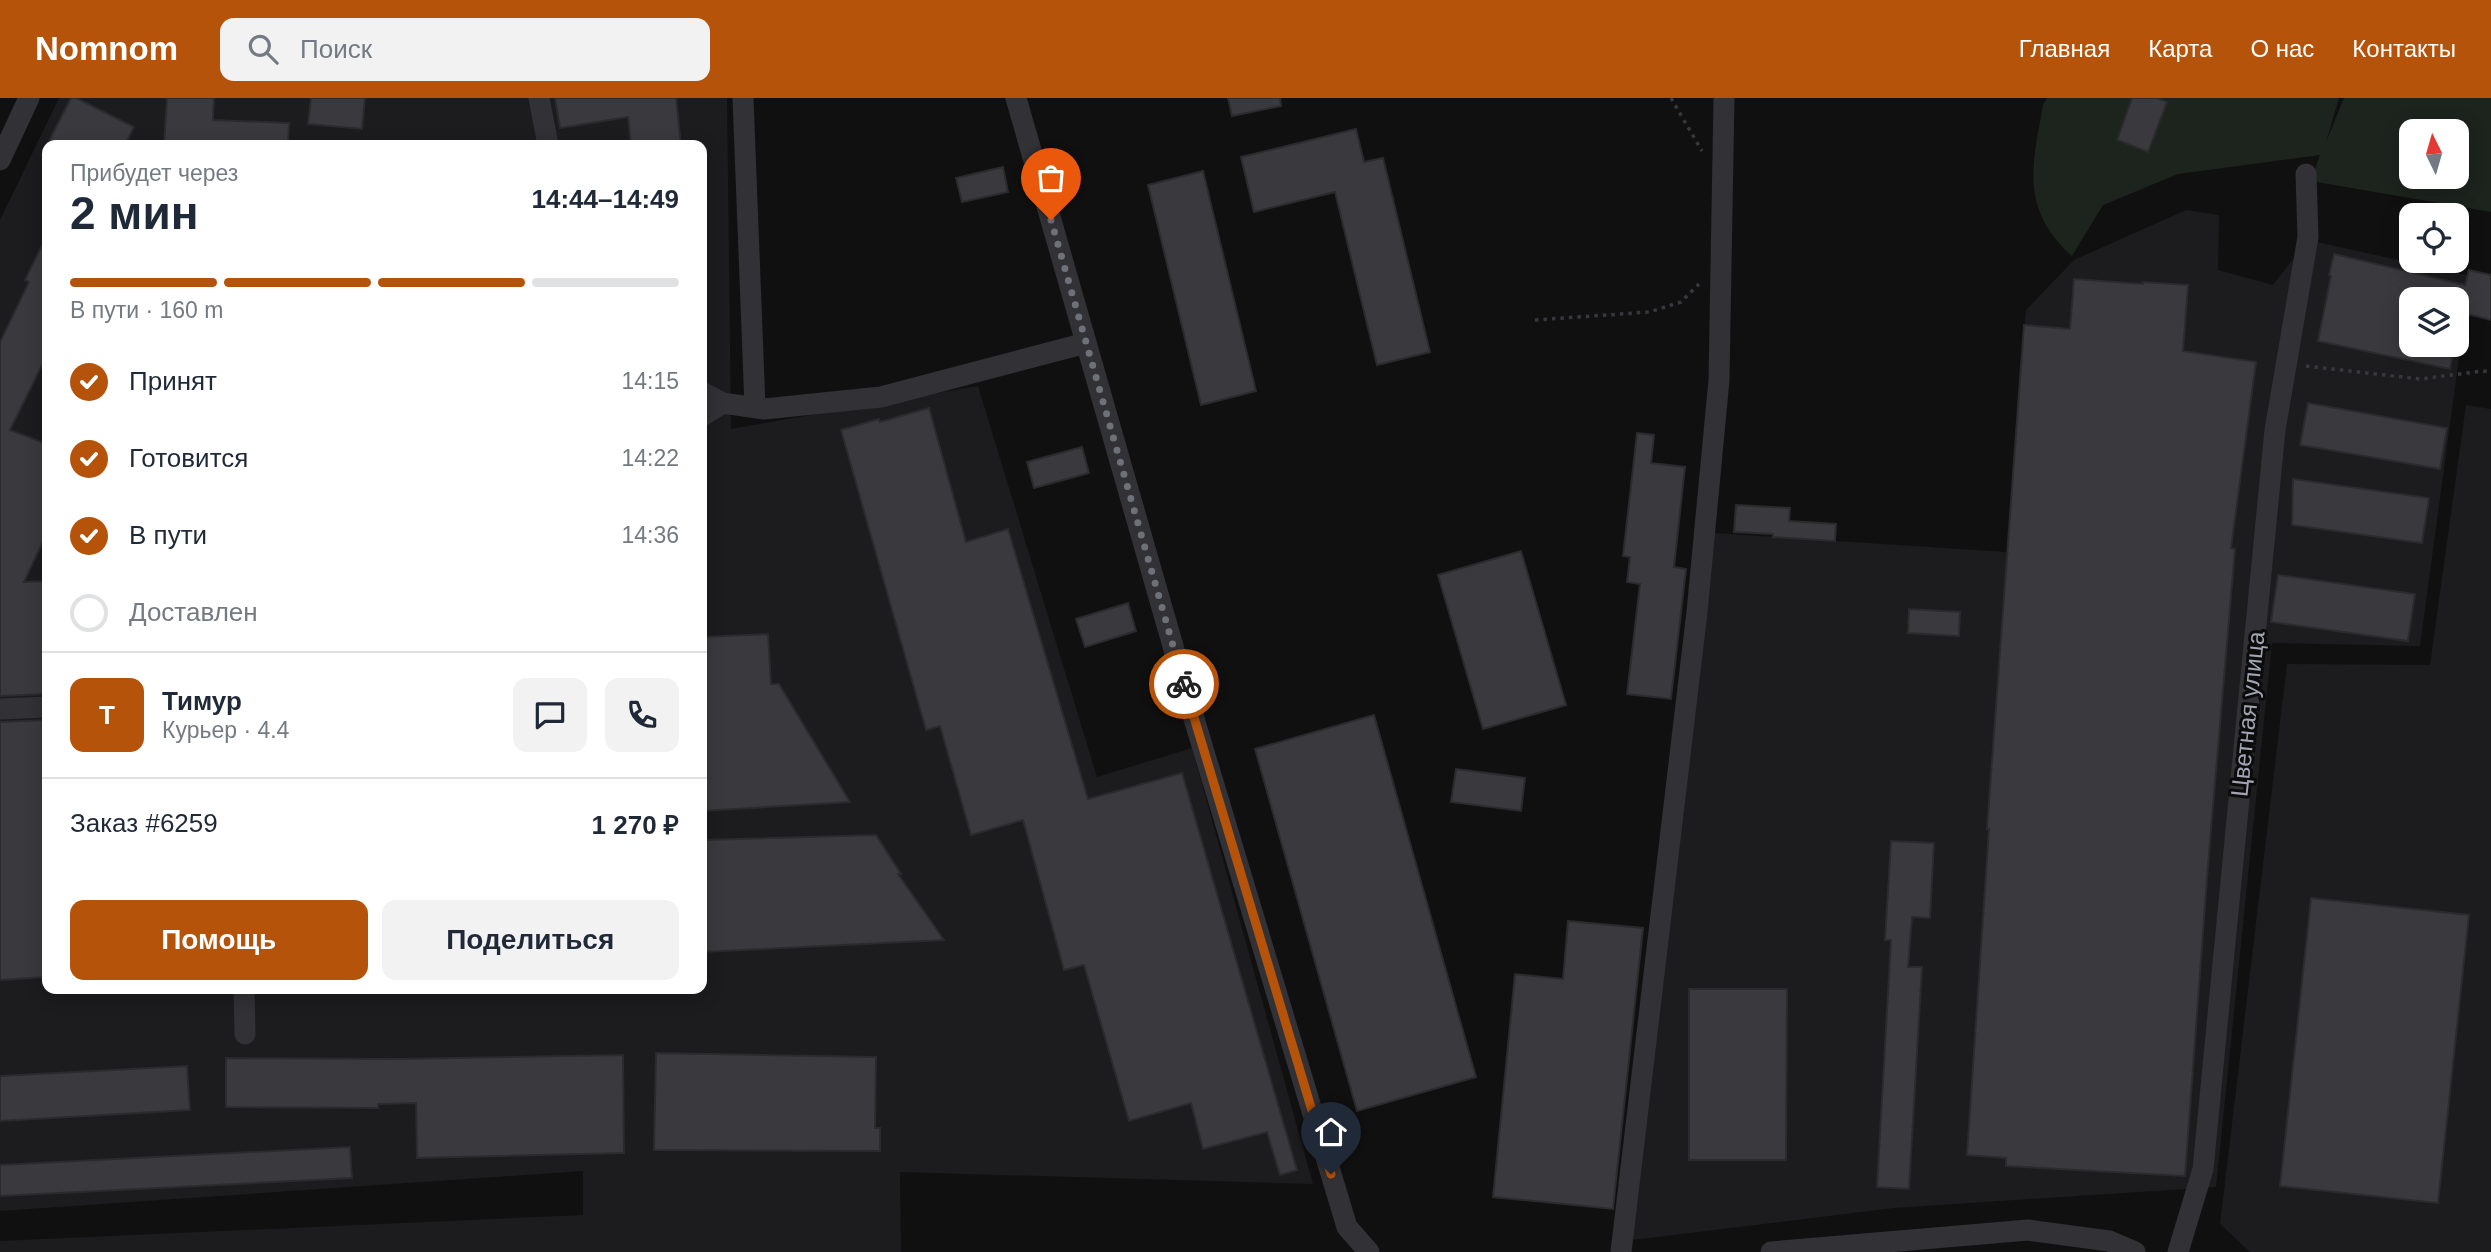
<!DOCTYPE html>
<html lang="ru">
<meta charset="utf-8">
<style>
:root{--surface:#fff;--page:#f2f2f3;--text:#1f2937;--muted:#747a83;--line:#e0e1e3;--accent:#b45309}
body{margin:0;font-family:Helvetica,sans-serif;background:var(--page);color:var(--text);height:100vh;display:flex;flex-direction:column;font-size:26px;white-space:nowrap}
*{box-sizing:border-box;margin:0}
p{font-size:23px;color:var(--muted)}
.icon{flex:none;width:38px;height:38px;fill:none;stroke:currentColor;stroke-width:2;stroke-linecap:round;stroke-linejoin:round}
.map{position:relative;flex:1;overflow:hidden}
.panel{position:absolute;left:42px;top:42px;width:665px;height:854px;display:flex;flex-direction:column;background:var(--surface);border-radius:14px;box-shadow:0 4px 18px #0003}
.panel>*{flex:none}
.needle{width:46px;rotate:355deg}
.controls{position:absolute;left:2399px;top:21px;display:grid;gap:14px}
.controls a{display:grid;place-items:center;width:70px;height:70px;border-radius:14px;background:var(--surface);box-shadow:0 4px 18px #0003;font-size:35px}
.pin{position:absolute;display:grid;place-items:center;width:60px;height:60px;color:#fff;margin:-72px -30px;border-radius:50% 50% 50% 0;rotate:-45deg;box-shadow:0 0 7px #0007}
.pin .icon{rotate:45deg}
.courier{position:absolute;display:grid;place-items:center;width:70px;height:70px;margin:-35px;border:5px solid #b45309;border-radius:50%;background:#fff;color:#222;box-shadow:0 2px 9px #0007}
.overview em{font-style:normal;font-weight:800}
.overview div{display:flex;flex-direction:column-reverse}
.overview{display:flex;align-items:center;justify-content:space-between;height:119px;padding:0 28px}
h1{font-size:46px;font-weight:800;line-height:52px}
.bar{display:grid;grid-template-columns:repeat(4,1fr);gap:10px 7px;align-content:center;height:84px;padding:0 28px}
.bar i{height:9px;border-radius:5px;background:var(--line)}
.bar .on{background:var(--accent)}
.bar p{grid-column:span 4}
.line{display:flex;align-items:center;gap:18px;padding:0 28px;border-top:2px solid var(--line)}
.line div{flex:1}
.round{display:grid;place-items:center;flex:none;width:74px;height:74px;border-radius:14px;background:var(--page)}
ol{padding:0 28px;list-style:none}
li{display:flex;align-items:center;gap:21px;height:77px}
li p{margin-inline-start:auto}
li .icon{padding:7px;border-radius:50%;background:var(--accent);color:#fff;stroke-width:4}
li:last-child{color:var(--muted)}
li i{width:38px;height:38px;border:4px solid var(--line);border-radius:50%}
.button{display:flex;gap:14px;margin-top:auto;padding:14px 28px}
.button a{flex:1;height:80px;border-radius:14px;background:var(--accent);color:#fff;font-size:28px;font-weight:800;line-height:80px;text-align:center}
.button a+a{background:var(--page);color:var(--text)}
header{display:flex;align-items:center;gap:42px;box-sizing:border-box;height:98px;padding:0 35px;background:var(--accent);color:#fff}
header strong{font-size:33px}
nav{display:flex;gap:38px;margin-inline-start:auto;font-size:24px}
.search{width:490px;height:63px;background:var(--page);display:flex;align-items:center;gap:18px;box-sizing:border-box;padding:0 24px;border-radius:14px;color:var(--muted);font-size:26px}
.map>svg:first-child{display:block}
</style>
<header>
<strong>Nomnom</strong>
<div class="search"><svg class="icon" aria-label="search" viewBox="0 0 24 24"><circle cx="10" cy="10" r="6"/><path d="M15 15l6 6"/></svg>Поиск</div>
<nav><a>Главная</a><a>Карта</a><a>О нас</a><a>Контакты</a></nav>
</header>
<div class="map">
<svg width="2491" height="1154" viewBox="0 0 2491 1154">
<rect width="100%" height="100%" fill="#101011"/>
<g fill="#1c1c1e" fill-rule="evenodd">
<path d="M59 0H727L731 331 978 288 1097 679 1192 650 1313 1086 900 1074 901 1154H0V1143L583 1117V1073L0 1113V122ZM47 47H702V891H47Z"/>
<path d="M2186 112 2219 117 2218 172 2273 187 2308 142 2470 178 2420 548 2272 545 2216 1089 1894 1110 1632 1142 1714 435 2007 454 2003 532 2026 212 2074 162ZM2412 201H2457V247H2412Z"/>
<polygon points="2466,307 2491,311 2491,1154 2250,1154 2220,1126 2287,566 2430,567"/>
</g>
<path fill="#1d241e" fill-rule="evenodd" d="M2047 0H2339L2326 44 2344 0H2491V114L2311 83 2320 57 2178 76 2103 107 2072 158C2020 111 2032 69 2043 7ZM2412 33H2457V79H2412Z"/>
<g fill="#3a3a3e" stroke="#2b2a2d" stroke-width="2">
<polygon points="71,0 76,0 134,29 125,47 47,47"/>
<polygon points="167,0 214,0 213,22 289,25 288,47 164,47"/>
<polygon points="311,0 365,0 362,31 308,26"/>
<polygon points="555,0 676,0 681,47 631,47 628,19 560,30"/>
<polygon points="1228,0 1280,0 1281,8 1232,18"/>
<polygon points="2132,0 2157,0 2167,4 2148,54 2117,42"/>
<polygon points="1356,31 1364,64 1383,60 1430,254 1377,267 1335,94 1254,114 1241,59"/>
<polygon points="1003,69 1008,94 962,104 956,80"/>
<polygon points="1203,73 1256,293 1201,307 1148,87"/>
<polygon points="47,137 47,257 10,332 47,346 47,435 24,484 47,483 47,596 0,598 0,244 29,184 25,182"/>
<polygon points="2334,156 2465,187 2469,172 2491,177 2491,222 2459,214 2462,201 2412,201 2412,247 2455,247 2450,271 2318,243 2331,178 2329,177"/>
<polygon points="2074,181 2143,186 2143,184 2188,187 2183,253 2256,264 2231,450 2235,451 2208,767 2185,1078 2006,1068 2006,1060 1967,1057 1989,731 1987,731 2024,227 2070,231"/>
<polygon points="2308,305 2447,330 2440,371 2300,347"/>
<polygon points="929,310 966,444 1008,431 1088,701 1182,675 1297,1072 1280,1077 1267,1034 1203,1051 1191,1005 1129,1023 1084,867 1064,872 1023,722 971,737 940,628 926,632 841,332 879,321 880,324"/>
<polygon points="1637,335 1654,337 1651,365 1685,369 1674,469 1686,471 1671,601 1627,596 1640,486 1627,484 1630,459 1623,458"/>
<polygon points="1082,349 1089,375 1034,390 1027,364"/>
<polygon points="2293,381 2429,400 2422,445 2292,427"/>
<polygon points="1736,407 1790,410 1789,423 1836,426 1835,443 1773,439 1773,436 1734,434"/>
<polygon points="1521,453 1566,607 1483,631 1438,477"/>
<polygon points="2278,477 2415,496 2408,543 2271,524"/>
<polygon points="1128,505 1136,533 1085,549 1076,521"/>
<polygon points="1909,511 1960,514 1959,538 1908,535"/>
<polygon points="768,536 771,586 779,586 850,704 702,713 702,539"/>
<polygon points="1374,617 1476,979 1357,1013 1255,651"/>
<polygon points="47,622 47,879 0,882 0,624"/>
<polygon points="1456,671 1525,680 1521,713 1451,704"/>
<polygon points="876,737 901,776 898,776 944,842 702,854 702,742"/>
<polygon points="1891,743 1934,745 1930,820 1912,819 1908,869 1922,869 1909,1091 1877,1089 1891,842 1885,842"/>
<polygon points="2311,800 2469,817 2438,1105 2280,1088"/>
<polygon points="1568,823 1643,830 1613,1111 1493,1099 1515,876 1563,881"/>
<polygon points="1689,891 1787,891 1786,1062 1689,1062"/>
<polygon points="656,955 876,959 875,1030 880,1030 880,1053 654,1052"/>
<polygon points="623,957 624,1055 417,1060 416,1005 378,1006 378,1010 226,1009 226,960 400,961"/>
<polygon points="187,968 190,1012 0,1023 0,978"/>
<polygon points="350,1049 352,1080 0,1098 0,1067"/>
</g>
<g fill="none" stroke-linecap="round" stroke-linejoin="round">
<g stroke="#37383d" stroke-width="3.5" stroke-dasharray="3.5 5" stroke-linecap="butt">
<polyline points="1671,0 1702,53"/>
<polyline points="1535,222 1649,214 1681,204 1699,186"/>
<polyline points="2306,268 2420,281 2483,273 2491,274"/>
</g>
<g stroke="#313136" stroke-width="21">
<polyline points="539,0 548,47"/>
<polyline points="743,0 755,309"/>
<polyline points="1016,0 1189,604 1347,1129 1369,1154"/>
<polyline points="0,62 29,0"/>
<polyline points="702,294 723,305 764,311 881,299 1086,245"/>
<polyline points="702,318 723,305"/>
<polyline points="0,611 47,609"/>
<polyline points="244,891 245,936"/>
<polyline points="1621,1154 1697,514 1719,282 1724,0"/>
<polyline points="1771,1154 2028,1132 2109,1143 2135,1154"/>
<polyline points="2178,1154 2203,1071 2275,332 2308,139 2306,76"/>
</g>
</g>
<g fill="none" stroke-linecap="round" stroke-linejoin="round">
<polyline stroke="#6f7179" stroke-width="7" stroke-dasharray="0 12.6" points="1051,122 1184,586"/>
<polyline stroke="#b45309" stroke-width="9" points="1184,586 1331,1076"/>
</g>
<g text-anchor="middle" stroke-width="6" stroke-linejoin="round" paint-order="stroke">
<g font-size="24" fill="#a2a5b1" stroke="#0b0b0c">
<text transform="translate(2248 616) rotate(-84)" y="8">Цветная улица</text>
</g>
</g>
</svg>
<div class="controls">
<a><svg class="needle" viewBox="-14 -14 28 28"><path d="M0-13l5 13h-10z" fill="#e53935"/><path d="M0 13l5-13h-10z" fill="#747a83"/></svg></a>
<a><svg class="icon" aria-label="locate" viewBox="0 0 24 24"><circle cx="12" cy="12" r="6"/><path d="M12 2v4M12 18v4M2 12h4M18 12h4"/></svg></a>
<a><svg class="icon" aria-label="layers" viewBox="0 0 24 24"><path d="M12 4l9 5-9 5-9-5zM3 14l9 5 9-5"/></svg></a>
</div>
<div class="pin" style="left:1051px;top:122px;background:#ea580c"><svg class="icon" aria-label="bag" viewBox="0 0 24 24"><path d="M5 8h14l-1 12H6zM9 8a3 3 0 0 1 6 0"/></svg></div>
<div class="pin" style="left:1331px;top:1076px;background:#1f2937"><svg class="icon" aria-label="home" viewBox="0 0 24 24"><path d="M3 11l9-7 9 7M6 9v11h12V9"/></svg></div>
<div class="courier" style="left:1184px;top:586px"><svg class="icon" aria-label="bike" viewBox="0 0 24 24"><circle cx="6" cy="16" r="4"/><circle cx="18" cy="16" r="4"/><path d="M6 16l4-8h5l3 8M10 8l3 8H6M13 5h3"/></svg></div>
<section class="panel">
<div class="overview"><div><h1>2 мин</h1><p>Прибудет через</p></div><em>14:44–14:49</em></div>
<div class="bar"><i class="on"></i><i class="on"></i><i class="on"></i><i></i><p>В пути · 160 m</p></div>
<ol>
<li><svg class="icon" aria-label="check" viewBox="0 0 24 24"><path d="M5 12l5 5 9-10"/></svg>Принят<p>14:15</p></li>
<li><svg class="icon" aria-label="check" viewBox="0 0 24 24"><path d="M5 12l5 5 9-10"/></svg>Готовится<p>14:22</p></li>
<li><svg class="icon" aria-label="check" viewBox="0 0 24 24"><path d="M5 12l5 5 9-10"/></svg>В пути<p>14:36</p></li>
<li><i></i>Доставлен</li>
</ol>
<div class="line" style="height:126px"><b class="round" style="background:var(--accent);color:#fff">Т</b><div><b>Тимур</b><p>Курьер · 4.4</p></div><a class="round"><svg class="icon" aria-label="chat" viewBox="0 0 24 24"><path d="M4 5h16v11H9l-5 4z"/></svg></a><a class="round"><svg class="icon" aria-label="phone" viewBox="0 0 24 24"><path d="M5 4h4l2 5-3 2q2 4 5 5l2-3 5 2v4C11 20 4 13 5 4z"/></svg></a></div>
<div class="line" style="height:91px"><div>Заказ #6259</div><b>1 270 ₽</b></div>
<div class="button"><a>Помощь</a><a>Поделиться</a></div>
</section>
</div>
